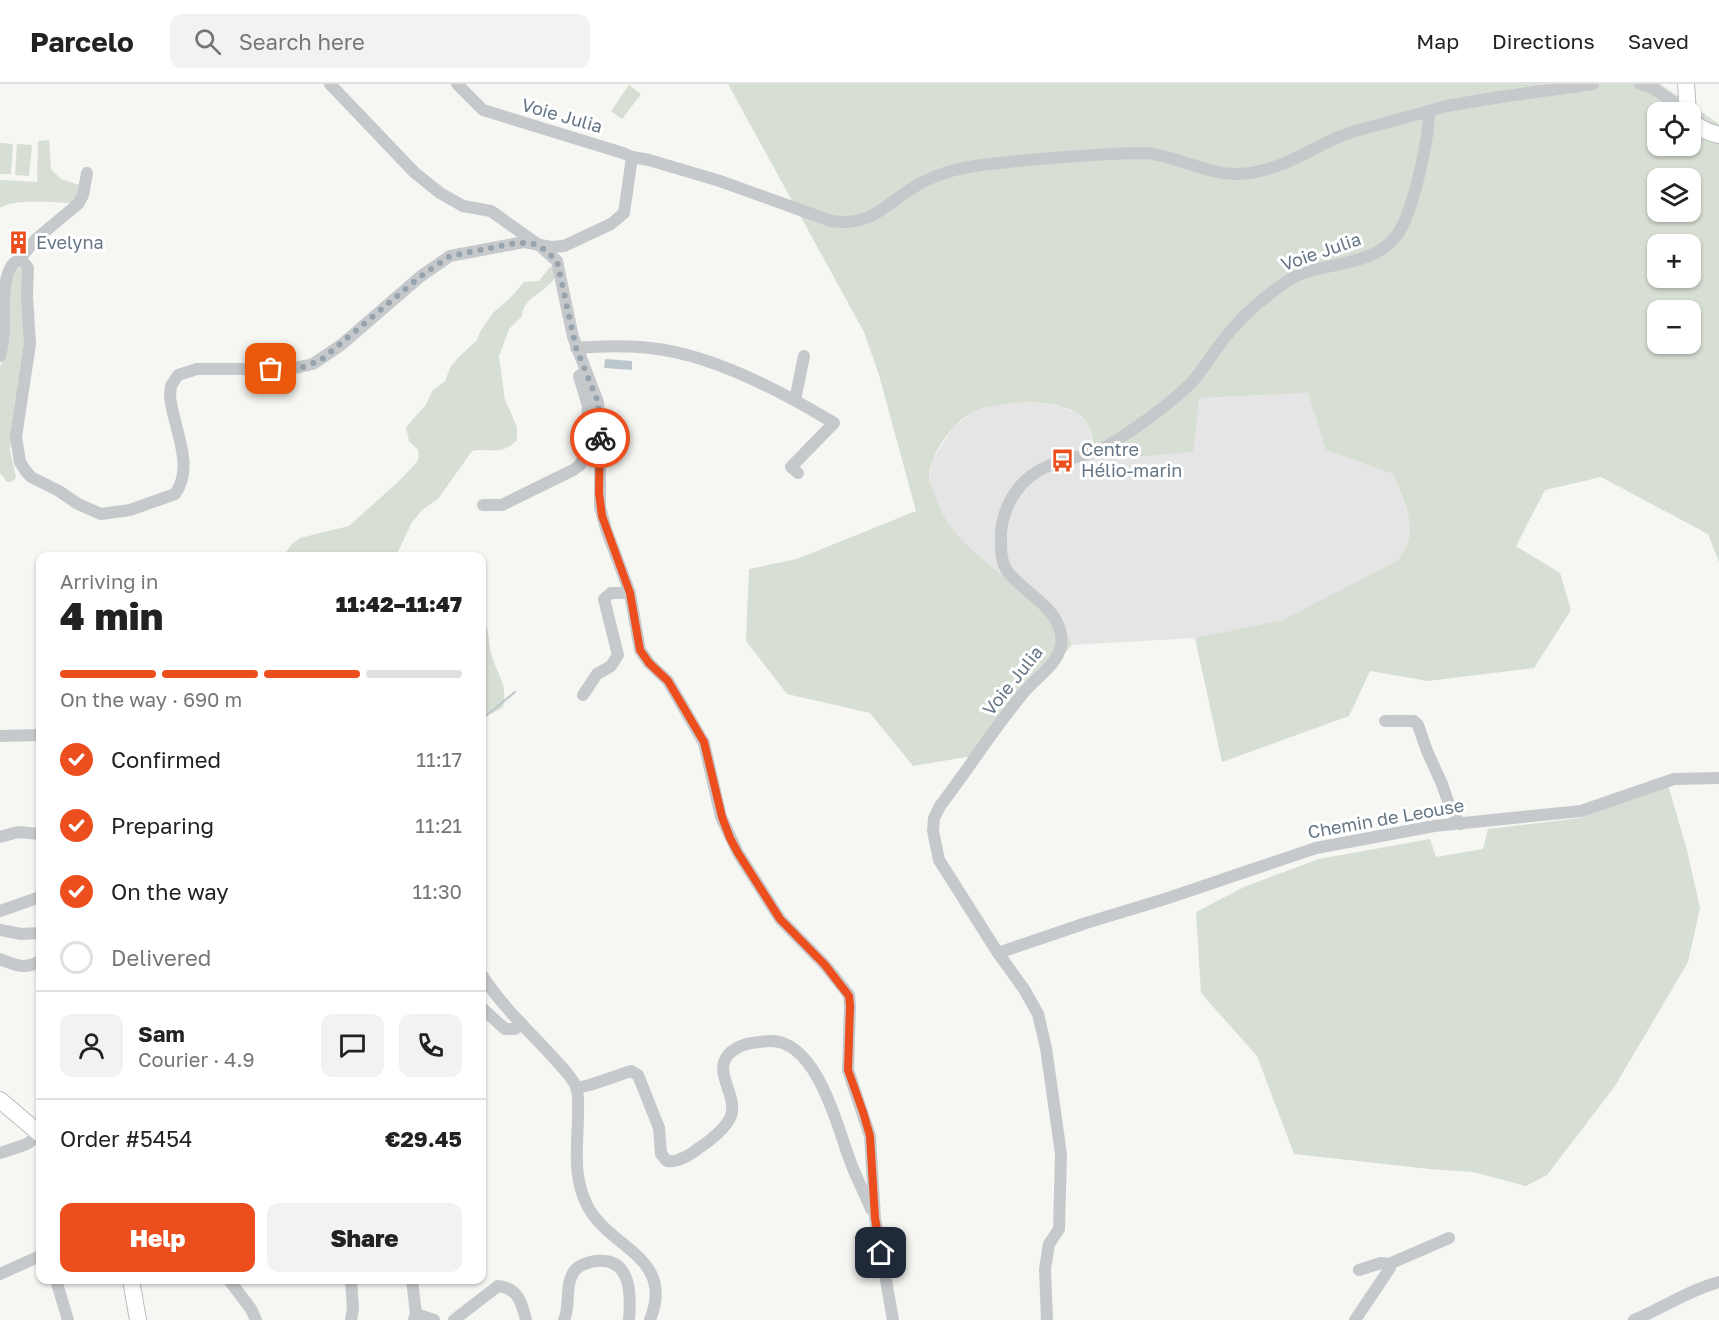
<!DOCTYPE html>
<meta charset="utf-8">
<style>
:root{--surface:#fff;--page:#f2f2f2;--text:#222;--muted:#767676;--line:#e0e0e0;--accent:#ec4e1d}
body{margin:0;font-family:"Golos Text",sans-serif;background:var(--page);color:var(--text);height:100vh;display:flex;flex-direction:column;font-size:22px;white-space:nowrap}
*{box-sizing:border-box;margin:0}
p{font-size:20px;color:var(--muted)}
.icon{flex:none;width:33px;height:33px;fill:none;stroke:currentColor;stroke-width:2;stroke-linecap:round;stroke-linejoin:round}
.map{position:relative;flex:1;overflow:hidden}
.drawer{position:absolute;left:36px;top:468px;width:450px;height:732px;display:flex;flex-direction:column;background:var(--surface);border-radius:12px;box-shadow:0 2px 4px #0004}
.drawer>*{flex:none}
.controls{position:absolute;left:1647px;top:18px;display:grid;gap:12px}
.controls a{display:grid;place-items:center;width:54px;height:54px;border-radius:12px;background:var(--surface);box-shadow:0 2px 4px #0004;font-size:30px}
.pin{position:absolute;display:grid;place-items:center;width:51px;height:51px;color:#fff;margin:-26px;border-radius:12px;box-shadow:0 3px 9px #0006}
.courier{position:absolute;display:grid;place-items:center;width:60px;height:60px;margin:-30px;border:4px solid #ec4e1d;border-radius:50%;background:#fff;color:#222;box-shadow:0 2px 8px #0007}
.overview em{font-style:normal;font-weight:800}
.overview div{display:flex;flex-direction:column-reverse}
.overview{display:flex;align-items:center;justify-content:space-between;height:102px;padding:0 24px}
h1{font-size:39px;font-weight:800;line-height:45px}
.bar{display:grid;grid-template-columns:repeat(4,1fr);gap:9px 6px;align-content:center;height:72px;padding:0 24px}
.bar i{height:8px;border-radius:4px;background:var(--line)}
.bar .on{background:var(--accent)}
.bar p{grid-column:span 4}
.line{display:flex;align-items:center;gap:15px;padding:0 24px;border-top:2px solid var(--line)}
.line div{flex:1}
.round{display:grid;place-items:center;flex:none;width:63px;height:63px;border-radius:12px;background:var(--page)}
ol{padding:0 24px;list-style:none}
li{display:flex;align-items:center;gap:18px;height:66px}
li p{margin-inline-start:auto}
li .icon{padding:6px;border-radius:50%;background:var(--accent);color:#fff;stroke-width:4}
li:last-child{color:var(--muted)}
li i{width:33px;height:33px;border:3px solid var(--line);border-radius:50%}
.button{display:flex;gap:12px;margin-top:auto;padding:12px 24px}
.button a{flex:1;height:69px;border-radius:12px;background:var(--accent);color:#fff;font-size:24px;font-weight:800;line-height:69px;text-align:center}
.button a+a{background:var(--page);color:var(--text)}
header{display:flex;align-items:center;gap:36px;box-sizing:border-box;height:84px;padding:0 30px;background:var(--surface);border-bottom:2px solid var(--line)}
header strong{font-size:28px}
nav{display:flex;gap:33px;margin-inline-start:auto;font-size:21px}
.search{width:420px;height:54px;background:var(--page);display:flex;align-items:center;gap:15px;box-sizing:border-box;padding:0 21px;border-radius:12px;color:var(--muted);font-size:22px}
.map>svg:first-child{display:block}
</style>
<header>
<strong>Parcelo</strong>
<div class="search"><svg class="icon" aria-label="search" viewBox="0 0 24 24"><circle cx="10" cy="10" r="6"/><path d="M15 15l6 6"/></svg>Search here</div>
<nav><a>Map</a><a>Directions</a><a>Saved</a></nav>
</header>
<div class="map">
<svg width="1719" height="1236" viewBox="0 0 1719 1236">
<rect width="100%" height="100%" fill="#f6f6f3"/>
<polygon fill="#e4e5e4" points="1308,309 1326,366 1393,390 1411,438 1411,447 1404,469 1397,477 1282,536 1195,554 1072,561 1056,529 977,472 946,440 936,420 929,394 932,376 953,344 972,328 992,321 1013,318 1041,319 1062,323 1078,330 1088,340 1097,376 1199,314"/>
<g fill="#d7ded3" fill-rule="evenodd">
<path d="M728 0H1660L1719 40V478L1708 450 1601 393 1545 406 1516 462 1560 489 1571 526 1534 584 1428 597 1370 587 1349 632 1222 678 1195 554 1282 536 1397 477C1422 447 1405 422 1393 390L1326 366 1308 309 1199 314 1193 368 1097 376C1094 366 1093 351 1088 341 1073 311 999 315 973 328 954 337 929 371 929 393 929 397 932 402 933 406 946 455 991 482 1030 510 1038 516 1049 521 1056 529 1063 537 1067 552 1072 561L972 672 913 682 870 629 787 610 746 557 749 485 797 475 916 427 879 291 864 248ZM1658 28H1690V62H1658ZM1658 94H1690V128H1658ZM1658 160H1690V194H1658ZM1658 226H1690V260H1658Z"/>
<polygon points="629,1 641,10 622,35 611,27"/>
<path d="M49 56 51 85 61 95 79 101V106L73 118C65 120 61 118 53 118 40 118 11 116 0 124V96L37 98 38 57Z"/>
<polygon points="0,59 13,60 11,90 0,90"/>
<polygon points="17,60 32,61 29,92 15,91"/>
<polygon points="17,183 23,186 25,259 10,366 16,394 11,398 7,398 0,389 0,283 9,260 10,252 6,206"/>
<path d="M550 183H552L555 193C547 208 523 213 522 232L509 245 499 272 505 316 517 343V356C501 373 490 363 472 367L438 415 422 426 412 438 396 472H283L291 461 300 454 349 442 399 397 417 378 419 373 418 366 409 357 406 343 425 322 433 306 445 297 451 282 459 273 477 256 481 246 493 229 511 213 524 198 539 197Z"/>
<path d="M482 541 487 543C489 552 489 563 492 572 498 593 508 599 503 623L493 629 482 632Z"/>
<polygon points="1668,701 1687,766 1700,824 1688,878 1615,1002 1547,1091 1526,1102 1473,1088 1430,1085 1294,1070 1257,972 1201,909 1196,828 1246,802 1319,775 1430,755 1436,773 1483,765 1488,745 1580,734"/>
</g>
<polygon fill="#bcc8cc" points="605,275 632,277 632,286 604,284"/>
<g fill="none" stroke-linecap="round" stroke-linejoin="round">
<polyline stroke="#bcc8cc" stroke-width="2" points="482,635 515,608"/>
<defs>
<g id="major">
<polyline points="1686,0 1688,28"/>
<path d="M1690 34C1697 44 1707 48 1719 51"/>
<polyline points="0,1016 40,1050"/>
<polyline points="131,1196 138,1236"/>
</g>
</defs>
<use href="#major" stroke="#b8bcc0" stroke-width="18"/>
<g stroke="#c6c9cc" stroke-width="12">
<polyline points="330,0 414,88 440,109 463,122 491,127 540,162 557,177 573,253 598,318 600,348 600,423 606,445 630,509 640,566 649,579 668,597 704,659 721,733 738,769 780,835 825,881 849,911 850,922 848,986 870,1052 875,1134 893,1236"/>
<path d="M457 0 483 26 623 69 632 73 649 76 720 97 831 137C876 144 889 114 925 97 957 81 992 80 1028 76 1067 73 1107 69 1147 69 1179 73 1208 91 1240 90 1287 87 1313 60 1355 47 1377 41 1400 35 1422 29 1432 27 1442 22 1453 21 1499 12 1547 7 1593 0"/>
<polyline points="1640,0 1653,4 1682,24 1687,25"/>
<polyline points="19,176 36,155 78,120 83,111 87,89"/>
<path d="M576 264C600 262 625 261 650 264 710 270 783 308 834 339L791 383 798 389"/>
<path d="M0 272C2 264 4 256 4 248 4 230 0 176 22 176L28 184 27 212 30 260 16 353 20 378 25 386 31 393 59 407 78 420 101 430 130 426 175 410C196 381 172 342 170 311L171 302 178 291 197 285H290L313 280 341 261 421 192 450 172 524 158 551 163 564 162 611 140 624 129 632 73"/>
<polyline points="795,316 804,272"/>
<polyline points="483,421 502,421 573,386 580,381 585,371 588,322 579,292 585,288"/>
<polyline points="583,611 597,590 611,582 618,571 604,515 611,509 630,509"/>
<polyline points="1385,637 1414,637 1418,641 1427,667 1442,700 1450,723 1460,740"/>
<polyline points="0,652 40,651"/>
<polyline points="0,753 18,748 40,750"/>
<polyline points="0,827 40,813"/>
<polyline points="0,846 21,850 40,849"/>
<polyline points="998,869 1086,839 1165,815 1316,764 1434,742 1581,727 1674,695 1719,694"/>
<path d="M0 875C15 881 25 886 40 877"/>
<path d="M482 891C500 920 527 945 550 970 559 980 570 990 576 1002 579 1010 578 1021 578 1029 578 1061 572 1089 586 1119 607 1165 676 1171 650 1236"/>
<polyline points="482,924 505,945 515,945 522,940"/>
<path d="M576 1004 590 1001 631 987 638 991 659 1044 661 1070 667 1077C678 1079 690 1071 699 1064 710 1057 726 1044 731 1032 738 1011 713 989 728 971 739 959 755 958 770 957 816 956 837 1040 849 1074 855 1091 864 1108 871 1125"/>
<polyline points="0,1069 27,1060 40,1050"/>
<polyline points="1359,1186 1381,1179 1389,1180 1449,1154"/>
<polyline points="0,1190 40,1172"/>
<polyline points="56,1196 68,1236"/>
<polyline points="229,1196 251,1225 256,1236"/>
<polyline points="412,1196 416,1230 414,1236"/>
<polyline points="416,1230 434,1236"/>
<polyline points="351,1236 353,1225 351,1196"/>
<path d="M454 1236 498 1202C518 1204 522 1219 526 1236"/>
<path d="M564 1236C571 1221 564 1200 575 1186 580 1181 589 1178 596 1177 632 1173 631 1212 629 1236"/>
<path d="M1047 1236 1045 1185 1049 1160 1059 1145 1061 1070 1046 964 1038 930 1024 905 998 869 939 776 933 747 934 734 940 722C969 684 995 643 1025 607 1037 593 1058 580 1061 561 1065 526 1026 511 1008 488 1000 478 1001 462 1001 450 1002 432 1009 415 1021 401 1048 371 1084 378 1114 358 1139 342 1171 319 1192 298 1207 281 1218 260 1234 243 1249 226 1267 211 1286 198 1319 175 1369 187 1397 151 1413 129 1429 55 1429 27"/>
<polyline points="1355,1236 1390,1184 1389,1180"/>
<path d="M1634 1236C1663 1224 1689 1206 1719 1198"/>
</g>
<use href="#major" stroke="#fff" stroke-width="16"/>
</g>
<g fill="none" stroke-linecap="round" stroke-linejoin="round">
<polyline stroke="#97a3ac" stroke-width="6" stroke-dasharray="0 10.8" points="271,285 301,284 321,276 421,192 450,172 516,159 530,159 540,162 557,177 576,264 598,318 600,354"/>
<polyline stroke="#ec4e1d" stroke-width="8" points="600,354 599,409 602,432 630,509 640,566 649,579 668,597 704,658 722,733 730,754 738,769 780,835 825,881 849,912 850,922 848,986 863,1028 870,1052 875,1134 881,1169"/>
</g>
<defs>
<symbol id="building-bare" viewBox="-9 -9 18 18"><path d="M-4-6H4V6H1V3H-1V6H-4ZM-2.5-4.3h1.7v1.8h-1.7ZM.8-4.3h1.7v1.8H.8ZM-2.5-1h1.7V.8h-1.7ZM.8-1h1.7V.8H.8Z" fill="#ec4e1d" stroke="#fff" stroke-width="2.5" paint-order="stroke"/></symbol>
<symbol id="bus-bare" viewBox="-9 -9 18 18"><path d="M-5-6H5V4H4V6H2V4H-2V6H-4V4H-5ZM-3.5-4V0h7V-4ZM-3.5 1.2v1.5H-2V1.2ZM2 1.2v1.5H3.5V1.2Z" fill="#ec4e1d" stroke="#fff" stroke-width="2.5" paint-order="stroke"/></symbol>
</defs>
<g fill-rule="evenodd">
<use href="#building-bare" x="2" y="142" width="33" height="33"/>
<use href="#bus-bare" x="1046" y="360" width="33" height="33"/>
</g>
<g text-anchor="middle" stroke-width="6" stroke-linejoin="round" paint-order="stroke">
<g font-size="18" fill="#647685" stroke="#fff">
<text transform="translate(562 32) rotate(16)" y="6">Voie Julia</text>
<text transform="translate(1321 168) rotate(-19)" y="6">Voie Julia</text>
<text transform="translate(1013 597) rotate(-51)" y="6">Voie Julia</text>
<text transform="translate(1386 735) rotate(-10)" y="6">Chemin de Leouse</text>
</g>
<g font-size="18" fill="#647685" stroke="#fff" text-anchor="start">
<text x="36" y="165">Evelyna</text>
<text x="1081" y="372">Centre<tspan x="1081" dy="21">Hélio-marin</tspan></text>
</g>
</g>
</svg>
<div class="controls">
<a><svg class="icon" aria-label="locate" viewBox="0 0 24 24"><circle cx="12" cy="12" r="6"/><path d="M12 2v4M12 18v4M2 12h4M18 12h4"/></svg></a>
<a><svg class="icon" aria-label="layers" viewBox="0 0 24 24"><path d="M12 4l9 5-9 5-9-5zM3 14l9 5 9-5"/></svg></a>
<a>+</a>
<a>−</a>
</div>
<div class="pin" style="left:271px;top:285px;background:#ea580c"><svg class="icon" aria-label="bag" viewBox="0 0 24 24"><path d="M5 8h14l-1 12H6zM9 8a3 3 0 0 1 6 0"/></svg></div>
<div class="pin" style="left:881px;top:1169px;background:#1f2937"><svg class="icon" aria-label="home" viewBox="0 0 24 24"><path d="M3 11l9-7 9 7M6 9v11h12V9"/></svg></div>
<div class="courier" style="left:600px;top:354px"><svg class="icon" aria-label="bike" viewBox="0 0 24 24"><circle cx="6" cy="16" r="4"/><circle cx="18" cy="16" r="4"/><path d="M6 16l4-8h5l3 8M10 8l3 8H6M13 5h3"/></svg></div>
<section class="drawer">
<div class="overview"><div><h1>4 min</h1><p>Arriving in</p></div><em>11:42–11:47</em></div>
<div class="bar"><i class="on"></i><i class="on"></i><i class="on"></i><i></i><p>On the way · 690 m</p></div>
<ol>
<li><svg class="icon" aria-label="check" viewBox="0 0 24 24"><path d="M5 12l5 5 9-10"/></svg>Confirmed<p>11:17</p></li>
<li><svg class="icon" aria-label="check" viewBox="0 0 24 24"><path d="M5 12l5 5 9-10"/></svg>Preparing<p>11:21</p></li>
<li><svg class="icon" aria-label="check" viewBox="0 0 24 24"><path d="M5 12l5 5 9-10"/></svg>On the way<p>11:30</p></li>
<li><i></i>Delivered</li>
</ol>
<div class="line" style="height:108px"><a class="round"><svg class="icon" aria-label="person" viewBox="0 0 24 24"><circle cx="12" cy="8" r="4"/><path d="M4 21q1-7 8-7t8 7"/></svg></a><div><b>Sam</b><p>Courier · 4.9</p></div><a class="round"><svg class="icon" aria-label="chat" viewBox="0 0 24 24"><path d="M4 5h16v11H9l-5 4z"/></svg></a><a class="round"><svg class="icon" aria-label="phone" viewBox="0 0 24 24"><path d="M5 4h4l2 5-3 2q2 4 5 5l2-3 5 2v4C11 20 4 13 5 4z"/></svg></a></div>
<div class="line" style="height:78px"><div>Order #5454</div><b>€29.45</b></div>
<div class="button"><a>Help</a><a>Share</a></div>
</section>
</div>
